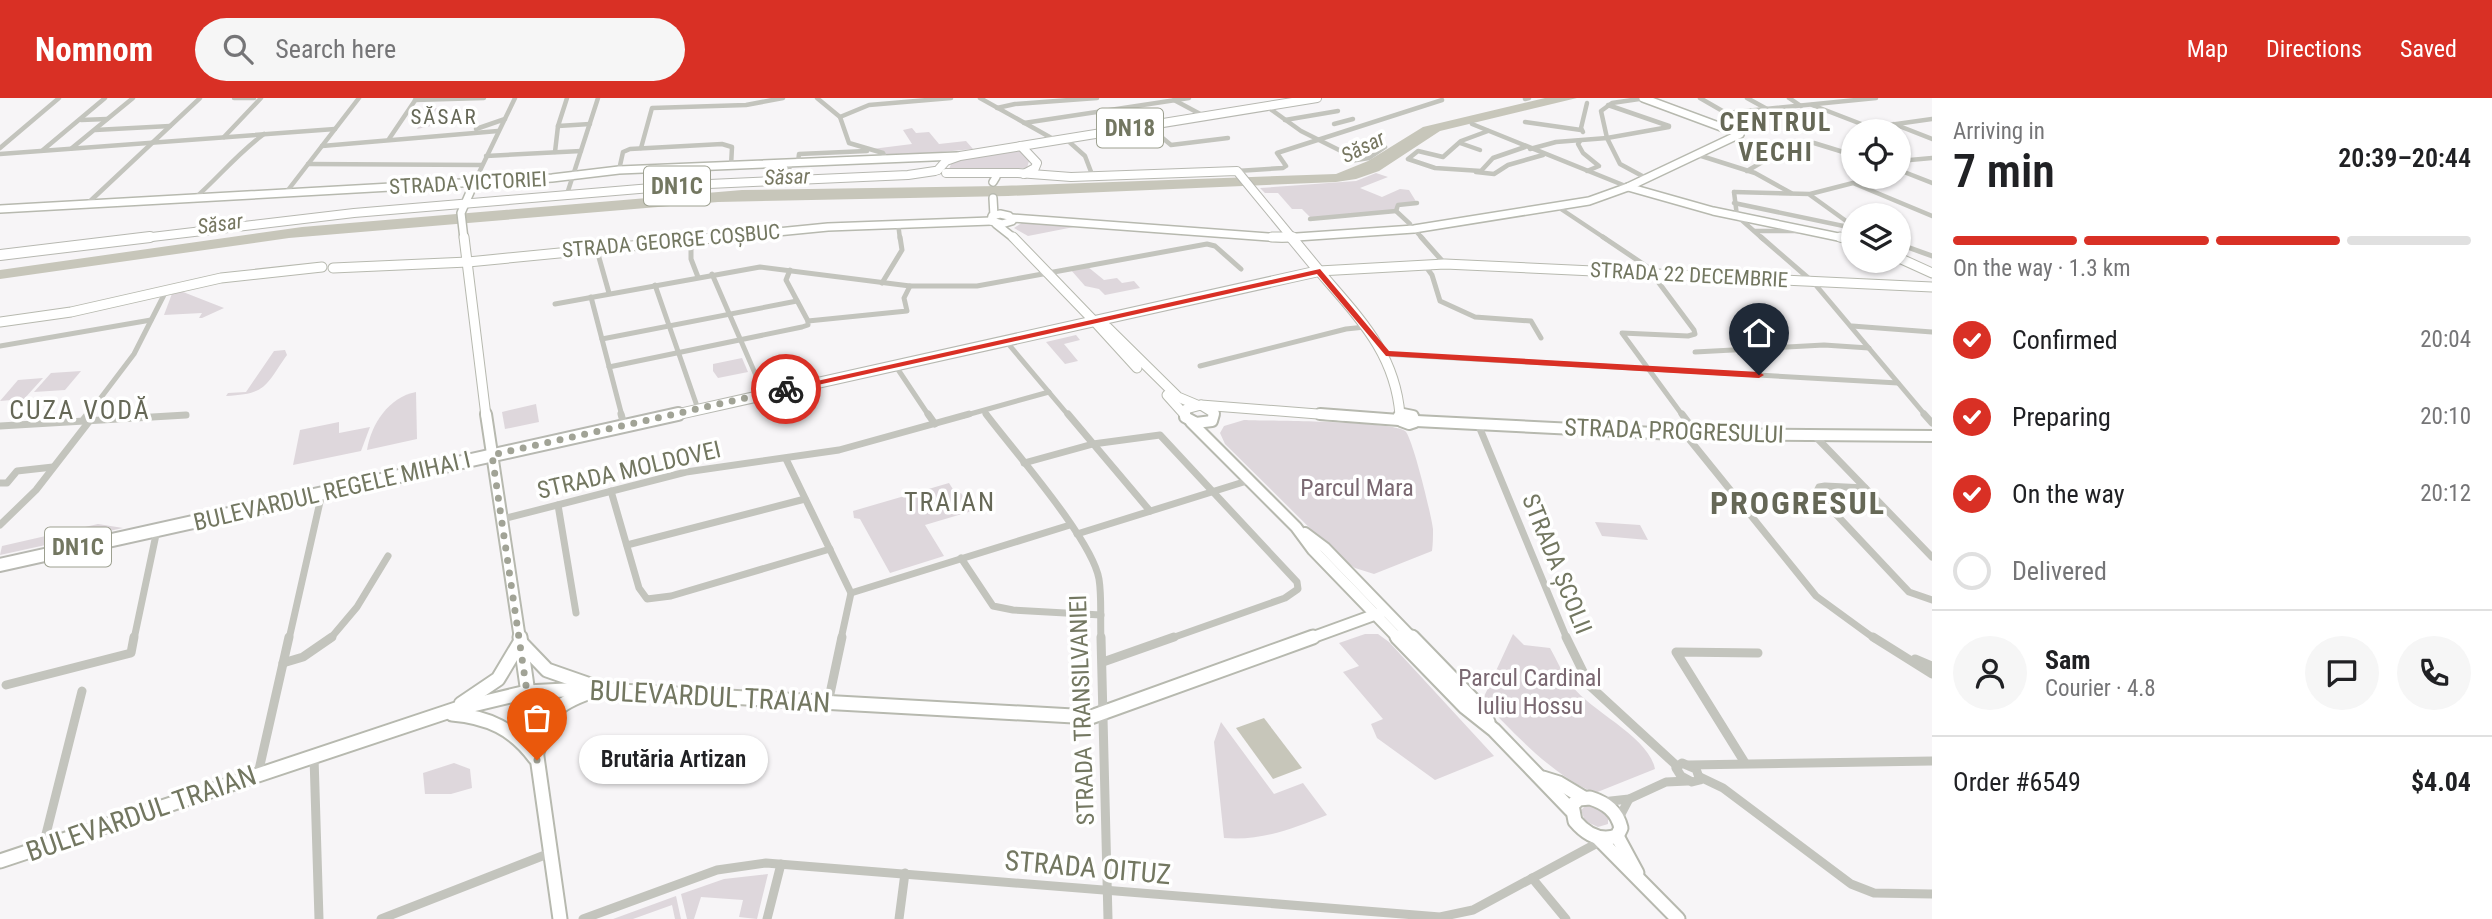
<!DOCTYPE html>
<meta charset="utf-8">
<style>
:root{--surface:#fff;--page:#f6f6f6;--text:#202124;--muted:#757577;--line:#e0e0e0;--accent:#d93025}
body{margin:0;font-family:"Roboto Condensed",sans-serif;background:var(--page);color:var(--text);height:100vh;display:flex;flex-direction:column;font-size:26px;white-space:nowrap}
*{box-sizing:border-box;margin:0}
p{font-size:23px;color:var(--muted)}
.icon{flex:none;width:38px;height:38px;fill:none;stroke:currentColor;stroke-width:2;stroke-linecap:round;stroke-linejoin:round}
.map{position:relative;flex:1;overflow:hidden}
.details{display:flex;flex-direction:column;background:var(--surface);width:560px}
.details>*{flex:none}
.tools{position:absolute;left:1841px;top:21px;display:grid;gap:14px}
.tools a{display:grid;place-items:center;width:70px;height:70px;border-radius:50%;background:var(--surface);box-shadow:0 2px 5px #0004;font-size:35px}
.pin{position:absolute;display:grid;place-items:center;width:60px;height:60px;color:#fff;margin:-72px -30px;border-radius:50% 50% 50% 0;rotate:-45deg;box-shadow:0 0 7px #0007}
.pin .icon{rotate:45deg}
.courier{position:absolute;display:grid;place-items:center;width:70px;height:70px;margin:-35px;border:5px solid #d93025;border-radius:50%;background:#fff;color:#222;box-shadow:0 2px 9px #0007}
.bubble{position:absolute;height:49px;border-radius:24px;background:var(--surface);box-shadow:0 2px 5px #0004;font-size:23px;font-weight:600;line-height:49px;text-align:center}
.overview em{font-style:normal;font-weight:600}
.overview div{display:flex;flex-direction:column-reverse}
.overview{display:flex;align-items:center;justify-content:space-between;height:119px;padding:0 21px}
h1{font-size:46px;font-weight:600;line-height:52px}
.bar{display:grid;grid-template-columns:repeat(4,1fr);gap:10px 7px;align-content:center;height:84px;padding:0 21px}
.bar i{height:9px;border-radius:5px;background:var(--line)}
.bar .active{background:var(--accent)}
.bar p{grid-column:span 4}
.line{display:flex;align-items:center;gap:18px;padding:0 21px;border-top:2px solid var(--line)}
.line div{flex:1}
.round{display:grid;place-items:center;flex:none;width:74px;height:74px;border-radius:37px;background:var(--page)}
ol{padding:0 21px;list-style:none}
li{display:flex;align-items:center;gap:21px;height:77px}
li p{margin-inline-start:auto}
li .icon{padding:7px;border-radius:50%;background:var(--accent);color:#fff;stroke-width:4}
li:last-child{color:var(--muted)}
li i{width:38px;height:38px;border:4px solid var(--line);border-radius:50%}
header{display:flex;align-items:center;gap:42px;box-sizing:border-box;height:98px;padding:0 35px;background:var(--accent);color:#fff}
header strong{font-size:33px}
nav{display:flex;gap:38px;margin-inline-start:auto;font-size:24px}
.search{width:490px;height:63px;background:var(--page);display:flex;align-items:center;gap:18px;box-sizing:border-box;padding:0 24px;border-radius:38px;color:var(--muted);font-size:26px}
main{display:flex;flex:1;min-height:0}
.map>svg:first-child{display:block}
</style>
<header>
<strong>Nomnom</strong>
<div class="search"><svg class="icon" aria-label="search" viewBox="0 0 24 24"><circle cx="10" cy="10" r="6"/><path d="M15 15l6 6"/></svg>Search here</div>
<nav><a>Map</a><a>Directions</a><a>Saved</a></nav>
</header>
<main>
<div class="map">
<svg width="1932" height="821" viewBox="0 0 1932 821">
<rect width="100%" height="100%" fill="#f7f5f7"/>
<g fill="#ded7dc">
<polygon points="430,8 450,15 469,17 469,20 417,31"/>
<polygon points="912,30 916,35 929,34 939,46 966,43 973,51 889,59 872,51 912,46 903,32"/>
<polygon points="1017,51 1023,54 1029,63 1027,70 953,74 949,71 952,64 958,61"/>
<polygon points="1376,75 1388,79 1360,90 1382,99 1400,91 1409,92 1417,105 1398,107 1396,113 1311,120 1302,111 1292,111 1278,95 1265,95 1260,90 1356,83"/>
<polygon points="1023,124 1079,128 1028,138 1014,130"/>
<polygon points="1088,169 1104,182 1117,180 1122,185 1134,183 1140,190 1105,197 1099,191 1085,188 1071,172"/>
<polygon points="178,192 224,210 202,220 199,220 202,215 164,217 173,193"/>
<polygon points="1076,237 1080,242 1064,246 1078,263 1065,266 1046,244"/>
<path d="M285 252 287 257C265 288 267 296 226 298L228 295 246 294 274 253Z"/>
<polygon points="742,260 748,274 718,280 713,273 713,266"/>
<polygon points="81,273 65,292 34,294 51,275"/>
<polygon points="43,280 24,301 0,303 18,282"/>
<path d="M416 294 417 341 367 352C371 326 389 299 416 294Z"/>
<polygon points="536,306 539,324 505,331 502,314"/>
<path d="M1244 322C1269 323 1392 323 1405 333 1412 337 1432 420 1433 431 1433 438 1433 445 1432 453L1374 476 1355 470 1339 459 1225 346 1220 335 1224 328Z"/>
<polygon points="339,324 339,335 370,329 361,353 293,367 300,332"/>
<polygon points="949,385 956,396 961,395 972,413 925,427 944,458 890,475 860,421 854,420 853,413"/>
<polygon points="1595,424 1640,427 1648,442 1602,438"/>
<polygon points="98,426 123,430 0,457 2,448"/>
<polygon points="1365,536 1378,536 1389,544 1494,658 1435,682 1377,640 1371,626 1383,621 1343,574 1359,568 1339,545"/>
<path d="M1513 536 1524 547 1550 550C1557 562 1563 577 1572 588 1592 614 1649 639 1655 671L1595 695C1550 676 1516 636 1482 603Z"/>
<path d="M1221 624 1274 696 1303 685 1327 717C1292 731 1262 743 1224 740L1214 644Z"/>
<polygon points="454,665 470,671 472,690 451,696 425,696 423,675"/>
<polygon points="1588,706 1596,708 1608,716 1608,726 1598,729 1585,723 1581,712"/>
<polygon points="768,776 757,821 739,819 743,802 701,799 694,821 687,821 681,796 724,781"/>
<polygon points="676,798 681,821 675,821 672,807 633,821 613,821"/>
</g>
<g fill="#c7c6ba">
<polygon points="1545,0 1577,0 1440,33 1379,73 1356,81 1336,84 1008,98 718,104 289,140 0,181 0,172 302,129 742,92 999,88 1336,76 1368,63 1423,29"/>
<polygon points="1264,620 1302,670 1273,681 1236,630"/>
</g>
<g fill="none" stroke-linecap="round" stroke-linejoin="round">
<defs>
<g id="secondary-far3">
<polyline points="1643,0 1740,36"/>
<polyline points="993,84 996,79"/>
<polyline points="1628,89 1713,113 1848,141"/>
<polyline points="993,100 994,118"/>
<polyline points="0,111 552,80 619,72 957,58"/>
<polygon points="1000,116 1009,118 1012,123 1002,126 991,123 992,118"/>
<polyline points="1012,120 1282,140 1414,131 1589,103 1628,89 1740,36"/>
<polyline points="996,126 1015,141"/>
<polyline points="464,141 461,115 474,85"/>
<polyline points="705,141 828,129 991,123"/>
</g>
<g id="secondary-far2">
<polyline points="464,139 486,318"/>
<polyline points="1013,139 1094,223 1107,229 1178,299 1197,307"/>
<polyline points="1272,139 1293,139"/>
<polyline points="1840,139 1853,142"/>
<polyline points="1899,160 1932,175"/>
<polyline points="333,170 468,164 723,139"/>
<polyline points="1319,173 1445,166 1932,189"/>
<path d="M1319 173C1358 219 1395 254 1400 317"/>
<polyline points="0,224 71,214 221,180 322,169"/>
<polyline points="1096,225 1137,270"/>
<polyline points="1167,297 1184,316"/>
<polyline points="1201,307 1343,318"/>
<polyline points="1185,318 1186,311 1201,307 1214,315 1213,318"/>
<polyline points="1400,318 1412,318"/>
</g>
<g id="secondary-far1">
<polyline points="486,316 520,541"/>
<polyline points="1185,316 1185,319 1196,325 1212,323 1214,316"/>
<polyline points="1320,316 1399,322"/>
<polygon points="1403,316 1413,318 1415,324 1409,326 1401,323 1399,318"/>
<polyline points="1416,323 1675,336 1932,338"/>
<polyline points="1191,324 1296,429 1313,452 1399,541"/>
<polyline points="1305,435 1325,450 1413,541"/>
<polyline points="1308,541 1385,513"/>
</g>
<g id="secondary">
<polyline points="520,539 560,821"/>
<polyline points="1397,539 1465,609 1494,632 1571,712"/>
<polyline points="1412,539 1476,605 1488,624"/>
<polyline points="522,546 547,572 590,587"/>
<polyline points="461,606 498,581 519,546"/>
<path d="M452 616C488 619 514 631 535 660"/>
<path d="M538 652C545 616 556 606 590 594"/>
<polyline points="1543,680 1559,685 1584,700"/>
<path d="M1590 700C1606 705 1617 713 1621 730L1617 738C1600 744 1586 736 1575 723L1572 707 1579 701Z"/>
<polyline points="1617,738 1637,775"/>
<polyline points="1598,740 1678,821"/>
<polyline points="0,763 456,611 527,594 584,591 1091,619 1313,539"/>
</g>
<g id="primary-far2">
<polyline points="1021,48 1037,65 1035,70 1024,76"/>
<polyline points="938,72 946,63 960,58 1317,0"/>
<polyline points="946,75 1018,75 1071,79 1237,73 1293,141"/>
<polyline points="135,141 354,115 687,87 908,77 935,73"/>
</g>
<g id="primary-far1">
<polyline points="1291,139 1319,173"/>
<polyline points="0,157 150,139"/>
<polyline points="670,318 1319,173"/>
</g>
<polyline id="primary" points="0,467 678,316"/>
</defs>
<use href="#secondary-far3" stroke="#b7b9af" stroke-width="10"/>
<use href="#secondary-far2" stroke="#b7b9af" stroke-width="11"/>
<use href="#secondary-far1" stroke="#b7b9af" stroke-width="14"/>
<use href="#secondary" stroke="#b7b9af" stroke-width="17"/>
<use href="#primary-far2" stroke="#b7b8b1" stroke-width="10"/>
<use href="#primary-far1" stroke="#b7b8b1" stroke-width="12"/>
<use href="#primary" stroke="#b7b8b1" stroke-width="16"/>
<g stroke="#c3c4bd" stroke-width="4.5">
<polyline points="234,0 254,0"/>
<polyline points="567,0 558,28 590,26"/>
<polyline points="817,0 840,19 849,45 883,55 886,62"/>
<polyline points="980,0 1055,42"/>
<polyline points="1646,0 1612,5 1601,13 1607,40 1620,66 1646,80"/>
<polyline points="1700,0 1726,15 1876,0"/>
<polyline points="1747,0 1767,11"/>
<polyline points="1789,0 1801,8"/>
<polyline points="1525,1 1529,0"/>
<polyline points="415,2 484,0"/>
<polyline points="1174,2 1204,18"/>
<polyline points="1608,7 1669,28"/>
<polyline points="1812,7 1869,29"/>
<polyline points="1266,8 1301,33 1345,55 1350,63 1369,60 1385,49"/>
<polyline points="997,10 1015,6 1097,0"/>
<polyline points="840,19 869,7 951,0"/>
<polyline points="81,22 107,21"/>
<polyline points="1285,22 1338,13"/>
<polyline points="1525,24 1581,32"/>
<polyline points="1024,25 1189,0"/>
<polyline points="1334,26 1353,21"/>
<polyline points="1472,26 1628,89"/>
<polyline points="1894,26 1932,41"/>
<polyline points="1147,27 1171,47 1228,40"/>
<polyline points="476,31 505,21"/>
<polyline points="1861,31 1932,21"/>
<polyline points="95,32 170,28"/>
<polyline points="1488,33 1461,43 1443,59 1418,53 1408,61 1435,70 1481,73 1493,60 1525,49"/>
<polyline points="1583,34 1581,30 1587,5"/>
<polyline points="224,39 261,0"/>
<polyline points="389,41 416,1"/>
<polyline points="1066,41 1085,58 1093,79"/>
<polyline points="1580,43 1578,46 1583,55 1599,68 1587,73"/>
<polyline points="1460,45 1480,52"/>
<polyline points="1814,45 1853,57"/>
<polyline points="322,48 498,33"/>
<polyline points="0,50 59,0"/>
<polyline points="72,50 133,0"/>
<polyline points="641,50 652,10 746,7 783,0"/>
<polyline points="1530,51 1556,44 1607,40 1669,29"/>
<polyline points="43,52 105,0"/>
<polyline points="555,54 558,28"/>
<polyline points="0,56 335,31"/>
<polyline points="1695,56 1755,75 1791,95"/>
<polyline points="486,58 581,53"/>
<polyline points="1899,63 1932,60"/>
<polyline points="798,65 799,56 867,53"/>
<polyline points="308,66 482,67"/>
<polyline points="619,72 623,54 630,51 722,46 732,49 731,68"/>
<polyline points="1899,72 1932,85"/>
<polyline points="1237,73 1283,70 1286,68 1277,55 1442,2"/>
<polyline points="1747,73 1764,63"/>
<polyline points="1476,74 1494,76 1508,67 1543,57"/>
<polyline points="788,81 790,65"/>
<polyline points="474,85 515,0"/>
<polyline points="1734,94 1737,118 1763,141"/>
<polyline points="1734,94 1810,96 1853,85 1932,118"/>
<polyline points="285,96 359,0"/>
<polyline points="567,96 598,0"/>
<polyline points="1810,97 1853,128"/>
<path d="M194 101C218 80 238 55 264 36"/>
<polyline points="1734,105 1853,130"/>
<polyline points="86,107 200,0"/>
<polyline points="1558,109 1606,141"/>
<polyline points="1396,113 1410,126"/>
<polyline points="1310,121 1396,113 1398,107 1417,105"/>
<polyline points="898,125 900,141"/>
<polyline points="1414,131 1423,141"/>
<polyline points="1755,133 1799,133"/>
</g>
<g stroke="#c3c4bd" stroke-width="5">
<polyline points="1421,139 1445,166"/>
<polyline points="1603,139 1655,174 1653,177 1694,232 1695,236 1688,238 1622,235 1683,318"/>
<polyline points="1761,139 1814,185 1926,318"/>
<polyline points="691,140 691,161 698,179"/>
<polyline points="1899,146 1932,158"/>
<polyline points="596,149 609,195"/>
<polyline points="1424,166 1432,177 1440,203 1475,219 1531,223 1541,240"/>
<polyline points="790,172 786,182 808,223"/>
<polyline points="712,176 764,296"/>
<polyline points="882,185 902,152 900,139"/>
<polyline points="655,187 698,311"/>
<polyline points="591,199 622,318"/>
<polyline points="555,206 760,169 910,188 977,188 1207,146 1215,148 1241,171"/>
<polyline points="1852,228 1932,234"/>
<polyline points="602,241 797,203"/>
<polyline points="1005,242 1069,318"/>
<polyline points="0,248 151,222"/>
<polyline points="1695,254 1824,247 1869,250"/>
<polyline points="1386,256 1898,285"/>
<polyline points="895,267 929,318"/>
<polyline points="1200,268 1346,231 1365,229"/>
<polyline points="609,269 802,229 808,227 808,223 907,213 904,200 910,188"/>
<polyline points="984,313 988,318"/>
<polyline points="87,318 134,256 167,191"/>
<polyline points="167,318 186,317"/>
<polyline points="963,318 1049,294"/>
</g>
<g stroke="#c3c4bd" stroke-width="7">
<polyline points="621,316 624,327"/>
<polyline points="928,316 935,326"/>
<path d="M986 316C1013 352 1092 441 1099 481 1102 500 1100 522 1101 541"/>
<polyline points="1068,316 1150,413"/>
<polyline points="1682,316 1697,336"/>
<polyline points="1924,316 1932,325"/>
<polyline points="84,321 88,316"/>
<polyline points="1478,326 1567,541"/>
<polyline points="0,328 186,317"/>
<polyline points="1685,336 1816,498 1875,541"/>
<polyline points="1815,338 1932,459"/>
<polyline points="786,361 851,495 841,541"/>
<polyline points="1024,365 1093,346 1160,337 1297,484 1298,491 1285,500 1169,541"/>
<polyline points="0,385 7,385 17,373 53,369"/>
<polyline points="1865,390 1825,388 1819,389 1816,395 1909,494 1932,502"/>
<polyline points="611,393 639,490 647,501 671,498 830,451"/>
<polyline points="558,407 576,515"/>
<polyline points="503,421 686,374 839,352 969,316"/>
<polyline points="0,427 36,392 91,321"/>
<polyline points="1077,436 1250,382"/>
<polyline points="627,447 805,401"/>
<polyline points="961,460 993,508 1013,512 1101,517"/>
<polyline points="851,495 1070,427"/>
<polyline points="134,541 157,432"/>
<polyline points="289,541 322,395"/>
<polyline points="330,541 357,509 388,458"/>
</g>
<g stroke="#c3c4bd" stroke-width="9">
<polyline points="1101,539 1108,821"/>
<polyline points="1566,539 1590,588 1677,668"/>
<polyline points="1873,539 1932,576"/>
<polyline points="1915,561 1932,568"/>
<polyline points="1103,564 1174,539"/>
<polyline points="283,565 303,559 332,539"/>
<polyline points="6,587 131,555 134,539"/>
<polyline points="828,605 842,539"/>
<polyline points="314,659 319,821"/>
<polygon points="1682,665 1696,671 1700,682 1692,684 1681,678 1676,670"/>
<polyline points="1745,665 1676,554 1758,555"/>
<polyline points="1689,667 1932,663"/>
<polyline points="258,676 289,539"/>
<polyline points="1700,679 1723,690 1851,786 1874,795 1932,796"/>
<polyline points="1602,704 1629,701 1666,684 1688,683"/>
<polyline points="1619,720 1629,701"/>
<polyline points="43,748 82,593"/>
<polyline points="1532,780 1566,821"/>
<polyline points="381,821 550,755"/>
<polyline points="583,821 717,772 766,765 1440,819 1473,812 1603,742"/>
<polyline points="767,821 781,766"/>
<polyline points="899,821 905,775"/>
</g>
<use href="#secondary-far3" stroke="#fff" stroke-width="7"/>
<use href="#secondary-far2" stroke="#fff" stroke-width="9"/>
<use href="#secondary-far1" stroke="#fff" stroke-width="10"/>
<use href="#secondary" stroke="#fff" stroke-width="13"/>
<use href="#primary-far2" stroke="#fff" stroke-width="8"/>
<use href="#primary-far1" stroke="#fff" stroke-width="10"/>
<use href="#primary" stroke="#fff" stroke-width="12"/>
</g>
<polygon fill="#d93025" points="1320,171 1389,253 1759,274 1764,277 1759,280 1386,258 1317,176 786,294 781,291"/>
<g fill="none" stroke-linecap="round" stroke-linejoin="round">
<polyline stroke="#a1a396" stroke-width="7" stroke-dasharray="0 12.6" points="537,662 492,357 786,291"/>
</g>
<g text-anchor="middle" stroke-width="7" stroke-linejoin="round" paint-order="stroke">
<g font-size="21" letter-spacing="2" fill="#666857" stroke="#fff">
<text x="444" y="26">SĂSAR</text>
</g>
<g font-size="21" font-style="italic" fill="#777761" stroke="#fff">
<text transform="translate(1363 49) rotate(-27)" y="7">Săsar</text>
<text transform="translate(787 79) rotate(-2)" y="7">Săsar</text>
<text transform="translate(220 126) rotate(-8)" y="7">Săsar</text>
</g>
<g font-size="21" fill="#737761" stroke="#fff">
<text transform="translate(468 85) rotate(-3)" y="7">STRADA VICTORIEI</text>
<text transform="translate(671 143) rotate(-5)" y="7">STRADA GEORGE COȘBUC</text>
<text transform="translate(1689 177) rotate(3)" y="7">STRADA 22 DECEMBRIE</text>
</g>
<g fill="#fff" stroke="#9da090" stroke-width="2">
<rect x="1097" y="10.5" width="66" height="39" rx="5"/>
<rect x="644" y="68.5" width="66" height="39" rx="5"/>
<rect x="45" y="429.5" width="66" height="39" rx="5"/>
</g>
<g font-size="23" font-weight="bold" fill="#737761">
<text x="1130" y="38">DN18</text>
<text x="677" y="96">DN1C</text>
<text x="78" y="457">DN1C</text>
</g>
<g font-size="24" fill="#737761" stroke="#fff">
<text transform="translate(1674 333) rotate(2)" y="8">STRADA PROGRESULUI</text>
<text transform="translate(629 372) rotate(-13)" y="8">STRADA MOLDOVEI</text>
<text transform="translate(332 393) rotate(-13)" y="8">BULEVARDUL REGELE MIHAI I</text>
<text transform="translate(1557 466) rotate(68)" y="8">STRADA ȘCOLII</text>
<text transform="translate(1082 612) rotate(-92)" y="8">STRADA TRANSILVANIEI</text>
</g>
<g font-size="24" fill="#7a6871" stroke="#fff">
<text x="1357" y="398">Parcul Mara</text>
<text x="1530" y="588">Parcul Cardinal<tspan x="1530" dy="28">Iuliu Hossu</tspan></text>
</g>
<g font-size="26" font-weight="bold" letter-spacing="2" fill="#666857" stroke="#fff">
<text x="1776" y="33">CENTRUL<tspan x="1776" dy="30">VECHI</tspan></text>
</g>
<g font-size="26" letter-spacing="2" fill="#666857" stroke="#fff">
<text x="80" y="321">CUZA VODĂ</text>
<text x="950" y="413">TRAIAN</text>
</g>
<g font-size="28" fill="#737761" stroke="#fff">
<text transform="translate(710 598) rotate(3)" y="10">BULEVARDUL TRAIAN</text>
<text transform="translate(141 715) rotate(-19)" y="10">BULEVARDUL TRAIAN</text>
<text transform="translate(1088 769) rotate(5)" y="10">STRADA OITUZ</text>
</g>
<g font-size="32" font-weight="bold" letter-spacing="2" fill="#666857" stroke="#fff">
<text x="1798" y="416">PROGRESUL</text>
</g>
</g>
</svg>
<div class="tools">
<a><svg class="icon" aria-label="locate" viewBox="0 0 24 24"><circle cx="12" cy="12" r="6"/><path d="M12 2v4M12 18v4M2 12h4M18 12h4"/></svg></a>
<a><svg class="icon" aria-label="layers" viewBox="0 0 24 24"><path d="M12 4l9 5-9 5-9-5zM3 14l9 5 9-5"/></svg></a>
</div>
<div class="pin" style="left:537px;top:662px;background:#ea580c"><svg class="icon" aria-label="bag" viewBox="0 0 24 24"><path d="M5 8h14l-1 12H6zM9 8a3 3 0 0 1 6 0"/></svg></div>
<div class="pin" style="left:1759px;top:277px;background:#1f2937"><svg class="icon" aria-label="home" viewBox="0 0 24 24"><path d="M3 11l9-7 9 7M6 9v11h12V9"/></svg></div>
<div class="courier" style="left:786px;top:291px"><svg class="icon" aria-label="bike" viewBox="0 0 24 24"><circle cx="6" cy="16" r="4"/><circle cx="18" cy="16" r="4"/><path d="M6 16l4-8h5l3 8M10 8l3 8H6M13 5h3"/></svg></div>
<div class="bubble" style="left:579px;top:637px;width:189px">Brutăria Artizan</div>
</div>
<section class="details">
<div class="overview"><div><h1>7 min</h1><p>Arriving in</p></div><em>20:39–20:44</em></div>
<div class="bar"><i class="active"></i><i class="active"></i><i class="active"></i><i></i><p>On the way · 1.3 km</p></div>
<ol>
<li><svg class="icon" aria-label="check" viewBox="0 0 24 24"><path d="M5 12l5 5 9-10"/></svg>Confirmed<p>20:04</p></li>
<li><svg class="icon" aria-label="check" viewBox="0 0 24 24"><path d="M5 12l5 5 9-10"/></svg>Preparing<p>20:10</p></li>
<li><svg class="icon" aria-label="check" viewBox="0 0 24 24"><path d="M5 12l5 5 9-10"/></svg>On the way<p>20:12</p></li>
<li><i></i>Delivered</li>
</ol>
<div class="line" style="height:126px"><a class="round"><svg class="icon" aria-label="person" viewBox="0 0 24 24"><circle cx="12" cy="8" r="4"/><path d="M4 21q1-7 8-7t8 7"/></svg></a><div><b>Sam</b><p>Courier · 4.8</p></div><a class="round"><svg class="icon" aria-label="chat" viewBox="0 0 24 24"><path d="M4 5h16v11H9l-5 4z"/></svg></a><a class="round"><svg class="icon" aria-label="phone" viewBox="0 0 24 24"><path d="M5 4h4l2 5-3 2q2 4 5 5l2-3 5 2v4C11 20 4 13 5 4z"/></svg></a></div>
<div class="line" style="height:91px"><div>Order #6549</div><b>$4.04</b></div>
</section>
</main>
